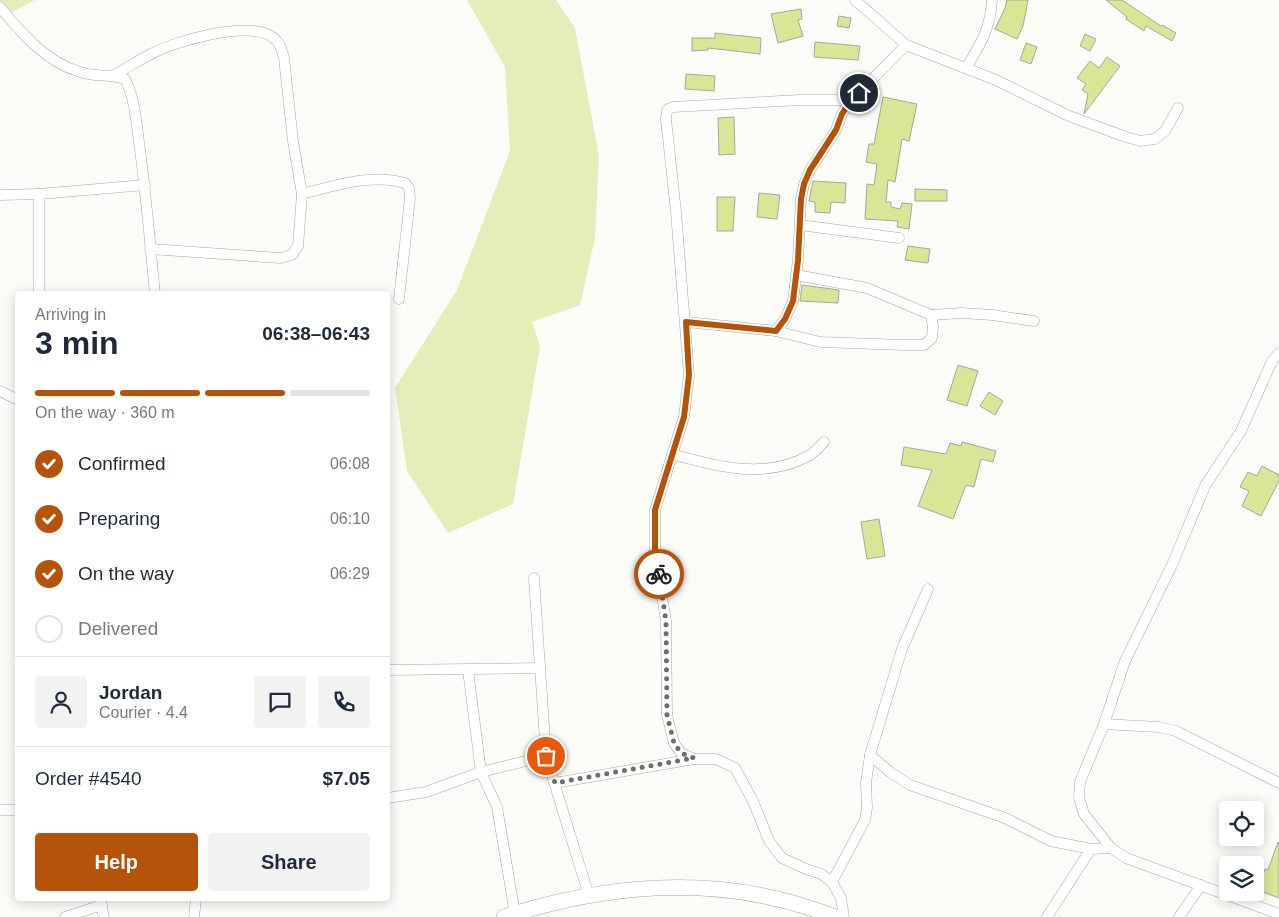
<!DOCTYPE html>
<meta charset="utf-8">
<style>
:root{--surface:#fff;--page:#f2f2f3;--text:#1f2937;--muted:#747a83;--line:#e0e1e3;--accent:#b45309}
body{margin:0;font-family:Arial,sans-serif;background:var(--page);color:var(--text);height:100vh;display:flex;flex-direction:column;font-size:19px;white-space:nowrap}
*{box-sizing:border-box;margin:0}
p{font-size:16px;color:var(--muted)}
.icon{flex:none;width:28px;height:28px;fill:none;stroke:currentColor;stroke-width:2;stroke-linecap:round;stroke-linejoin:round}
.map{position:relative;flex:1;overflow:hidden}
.panel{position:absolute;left:15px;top:291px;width:375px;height:610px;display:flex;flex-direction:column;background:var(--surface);border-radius:5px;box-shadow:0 2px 12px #0003}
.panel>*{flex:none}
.tools{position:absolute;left:1219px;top:801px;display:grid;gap:10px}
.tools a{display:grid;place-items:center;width:45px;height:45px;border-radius:5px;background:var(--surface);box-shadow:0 2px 12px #0003;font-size:25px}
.pin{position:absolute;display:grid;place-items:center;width:42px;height:42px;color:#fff;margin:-21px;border:2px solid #fff;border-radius:50%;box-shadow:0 1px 5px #0007}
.courier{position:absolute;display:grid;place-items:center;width:50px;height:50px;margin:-25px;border:4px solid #b45309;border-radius:50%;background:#fff;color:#222;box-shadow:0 1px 6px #0007}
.headline em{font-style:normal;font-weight:700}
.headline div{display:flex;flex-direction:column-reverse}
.headline{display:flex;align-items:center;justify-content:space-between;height:85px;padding:0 20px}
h1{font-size:32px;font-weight:700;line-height:38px}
.bar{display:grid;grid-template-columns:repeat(4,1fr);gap:8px 5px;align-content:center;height:60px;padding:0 20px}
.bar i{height:6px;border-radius:4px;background:var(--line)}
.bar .selected{background:var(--accent)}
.bar p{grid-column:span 4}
.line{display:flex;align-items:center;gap:12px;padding:0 20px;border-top:1px solid var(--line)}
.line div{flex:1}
.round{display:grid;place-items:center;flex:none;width:52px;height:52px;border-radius:5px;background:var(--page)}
ol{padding:0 20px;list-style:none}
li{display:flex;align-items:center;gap:15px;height:55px}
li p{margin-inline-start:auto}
li .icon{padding:5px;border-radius:50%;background:var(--accent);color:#fff;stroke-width:4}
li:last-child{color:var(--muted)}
li i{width:28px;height:28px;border:2px solid var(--line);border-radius:50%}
.action{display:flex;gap:10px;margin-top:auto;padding:10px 20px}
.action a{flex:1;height:58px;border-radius:5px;background:var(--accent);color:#fff;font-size:20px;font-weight:700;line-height:58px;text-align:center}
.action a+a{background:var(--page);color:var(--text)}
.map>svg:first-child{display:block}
</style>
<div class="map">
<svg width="1279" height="917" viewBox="0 0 1279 917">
<rect width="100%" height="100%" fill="#fbfcf7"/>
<g fill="#e3eeb9">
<polygon points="0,0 35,0 0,18"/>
<polygon points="467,0 556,0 575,28 599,156 595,238 580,305 532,322 540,346 513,504 448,533 407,471 395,388 457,290 510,151 505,67"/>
</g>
<g fill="#d8e696" stroke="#a5a6a1">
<polygon points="1007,0 1028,0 1023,26 1017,39 995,29 1005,8"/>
<polygon points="1106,0 1122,0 1161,26 1162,25 1176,33 1172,41 1146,26 1144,31 1126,19 1127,17"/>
<polygon points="801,9 802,19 798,20 803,36 778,43 771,14"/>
<polygon points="839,16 851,18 849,28 837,26"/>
<polygon points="715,33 761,38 760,54 708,48 708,50 692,51 692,38 715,38"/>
<polygon points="1085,34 1096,39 1090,51 1080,46"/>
<polygon points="815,42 860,46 858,60 814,57"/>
<polygon points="1026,43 1037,47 1031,64 1020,60"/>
<polygon points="1107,57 1120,66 1084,114 1088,94 1082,90 1086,84 1077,78 1090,61 1099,68"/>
<polygon points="686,74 715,76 714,91 685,89"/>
<polygon points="883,97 917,104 909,141 902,139 895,182 888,180 886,202 891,202 891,207 900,209 902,203 912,204 909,229 897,227 898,221 865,219 867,184 874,185 877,164 866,162 869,144 874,144"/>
<polygon points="734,117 735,154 719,155 718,118"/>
<polygon points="813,181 846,183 845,203 831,202 830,213 815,212 815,202 809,201"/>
<polygon points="915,189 947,190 947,201 915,201"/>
<polygon points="759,193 780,195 777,219 757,217"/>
<polygon points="717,197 735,197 733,231 717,231"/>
<polygon points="908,246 930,249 928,263 905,260"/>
<polygon points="802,285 839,290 838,303 800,301"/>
<polygon points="958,365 978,371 967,406 947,400"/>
<polygon points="989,392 1003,401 995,415 980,406"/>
<polygon points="962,442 996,451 993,462 981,459 974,487 966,485 953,519 918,506 932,470 901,465 904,447 946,454 950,443 961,446"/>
<polygon points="1262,466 1279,475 1279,481 1261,516 1242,506 1249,491 1240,487 1248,472 1257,476"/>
<polygon points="879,519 885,556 867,559 861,522"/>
<polygon points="1278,842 1279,843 1279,898 1260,891 1262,884 1260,883 1265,869 1268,870"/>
</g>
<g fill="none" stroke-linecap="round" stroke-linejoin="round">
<defs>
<g id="minor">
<polyline points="855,0 906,45 996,80 1069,116 1126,137 1140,141 1155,139 1165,131 1178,108"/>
<path d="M0 7C22 34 46 62 80 72 94 77 110 74 125 79 135 98 136 121 139 142 146 192 150 243 155 294"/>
<path d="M966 68C981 43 990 30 992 0"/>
<path d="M114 75C127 68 139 60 151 54 176 41 249 19 274 38 281 44 282 51 284 58L293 141 302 194 298 246 292 255 280 258 150 249"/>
<path d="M302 194C334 186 372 173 405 183L409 188 410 198 399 299"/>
<polyline points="0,195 39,194"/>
<polyline points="800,225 899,238"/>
<polyline points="796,275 867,288 931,315 962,313 992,315 1034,321"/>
<polyline points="39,294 39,194 145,185"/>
<polyline points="686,322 776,331 785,319 793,301 798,260 801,199 804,184 810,170 836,130 842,114 849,103 906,45"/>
<polyline points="776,331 820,342 904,345 924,345 932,338 933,327 931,315"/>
<polyline points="1279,353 1272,361 1241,431 1205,486 1172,565 1125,661 1104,724 1080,782 1079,798 1084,814 1111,848 1126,858 1279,914"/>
<polyline points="0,391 18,400"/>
<path d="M672 454C717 467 767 480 810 455 815 452 820 446 824 442"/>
<polyline points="534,578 546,756 589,896"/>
<polyline points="388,670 540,668"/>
<polyline points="468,670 481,772 497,807 515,914"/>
<polyline points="1104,724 1158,727 1176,731 1279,783"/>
<polyline points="870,755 890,772 910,785 1005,818 1051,841 1091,849 1111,848"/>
<polyline points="555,783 694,759"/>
<polyline points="388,798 426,792 481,772 546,756"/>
<polyline points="0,810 18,810"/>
<polyline points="832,882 865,820 867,808 866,783 870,755 902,649 928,589"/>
<polyline points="100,899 104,917"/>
<polyline points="65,917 102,905"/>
<polyline points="194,917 196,899"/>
<polyline points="844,917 841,898 832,882 821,874 806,869 782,858 769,841 753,801 735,768 716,759 694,759 681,753 674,743 667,715 666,621 655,552 655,510 684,417 689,375 676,212 666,119 667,110 673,107 800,100 851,100"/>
<polyline points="1047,917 1091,849"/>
<polyline points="1179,917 1201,885"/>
</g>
<path id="primary" d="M504 917C613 882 727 874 835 917"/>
</defs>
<use href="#minor" stroke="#a6a7a2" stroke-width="11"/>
<use href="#primary" stroke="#a6a7a2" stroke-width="16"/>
<use href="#minor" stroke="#fff" stroke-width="10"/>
<use href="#primary" stroke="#fff" stroke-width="15"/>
</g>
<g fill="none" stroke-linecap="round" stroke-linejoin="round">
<polyline stroke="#6d6e6b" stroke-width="5" stroke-dasharray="0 9" points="546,756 555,783 694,758 681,753 674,743 667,715 666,621 659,574"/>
<polyline stroke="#b45309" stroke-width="6" points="659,574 655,552 655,510 684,417 689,375 686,322 776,331 785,319 793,301 798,260 801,199 804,184 810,170 836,130 842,114 849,103 859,93"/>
</g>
</svg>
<div class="tools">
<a><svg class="icon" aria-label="locate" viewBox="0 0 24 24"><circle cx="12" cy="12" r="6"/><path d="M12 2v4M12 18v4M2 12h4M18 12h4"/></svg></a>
<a><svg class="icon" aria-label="layers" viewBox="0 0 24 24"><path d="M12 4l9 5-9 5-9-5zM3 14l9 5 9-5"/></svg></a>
</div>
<div class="pin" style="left:546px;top:756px;background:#ea580c"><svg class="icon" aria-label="bag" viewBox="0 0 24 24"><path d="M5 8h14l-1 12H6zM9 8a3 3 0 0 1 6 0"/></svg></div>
<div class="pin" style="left:859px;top:93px;background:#1f2937"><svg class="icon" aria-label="home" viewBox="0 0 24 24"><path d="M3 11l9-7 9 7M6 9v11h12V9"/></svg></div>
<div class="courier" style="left:659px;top:574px"><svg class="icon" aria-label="bike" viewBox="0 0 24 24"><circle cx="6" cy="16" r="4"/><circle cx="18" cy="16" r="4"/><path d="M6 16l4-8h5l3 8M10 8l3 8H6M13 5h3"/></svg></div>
<section class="panel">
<div class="headline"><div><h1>3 min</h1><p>Arriving in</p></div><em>06:38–06:43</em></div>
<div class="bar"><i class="selected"></i><i class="selected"></i><i class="selected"></i><i></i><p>On the way · 360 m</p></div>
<ol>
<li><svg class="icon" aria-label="check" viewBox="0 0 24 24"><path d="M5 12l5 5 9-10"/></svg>Confirmed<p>06:08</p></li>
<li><svg class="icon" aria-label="check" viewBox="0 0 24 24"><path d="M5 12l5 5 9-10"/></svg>Preparing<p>06:10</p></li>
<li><svg class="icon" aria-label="check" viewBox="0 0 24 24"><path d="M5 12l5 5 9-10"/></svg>On the way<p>06:29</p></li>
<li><i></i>Delivered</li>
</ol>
<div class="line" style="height:90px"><a class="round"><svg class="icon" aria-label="person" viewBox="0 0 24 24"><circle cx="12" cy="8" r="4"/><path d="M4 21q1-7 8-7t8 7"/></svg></a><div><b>Jordan</b><p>Courier · 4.4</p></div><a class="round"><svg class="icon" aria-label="chat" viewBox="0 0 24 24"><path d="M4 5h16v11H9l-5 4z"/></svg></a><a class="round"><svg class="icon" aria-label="phone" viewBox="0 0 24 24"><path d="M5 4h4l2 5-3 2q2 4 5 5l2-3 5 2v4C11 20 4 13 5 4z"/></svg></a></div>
<div class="line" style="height:65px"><div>Order #4540</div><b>$7.05</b></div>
<div class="action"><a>Help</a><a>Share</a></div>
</section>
</div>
